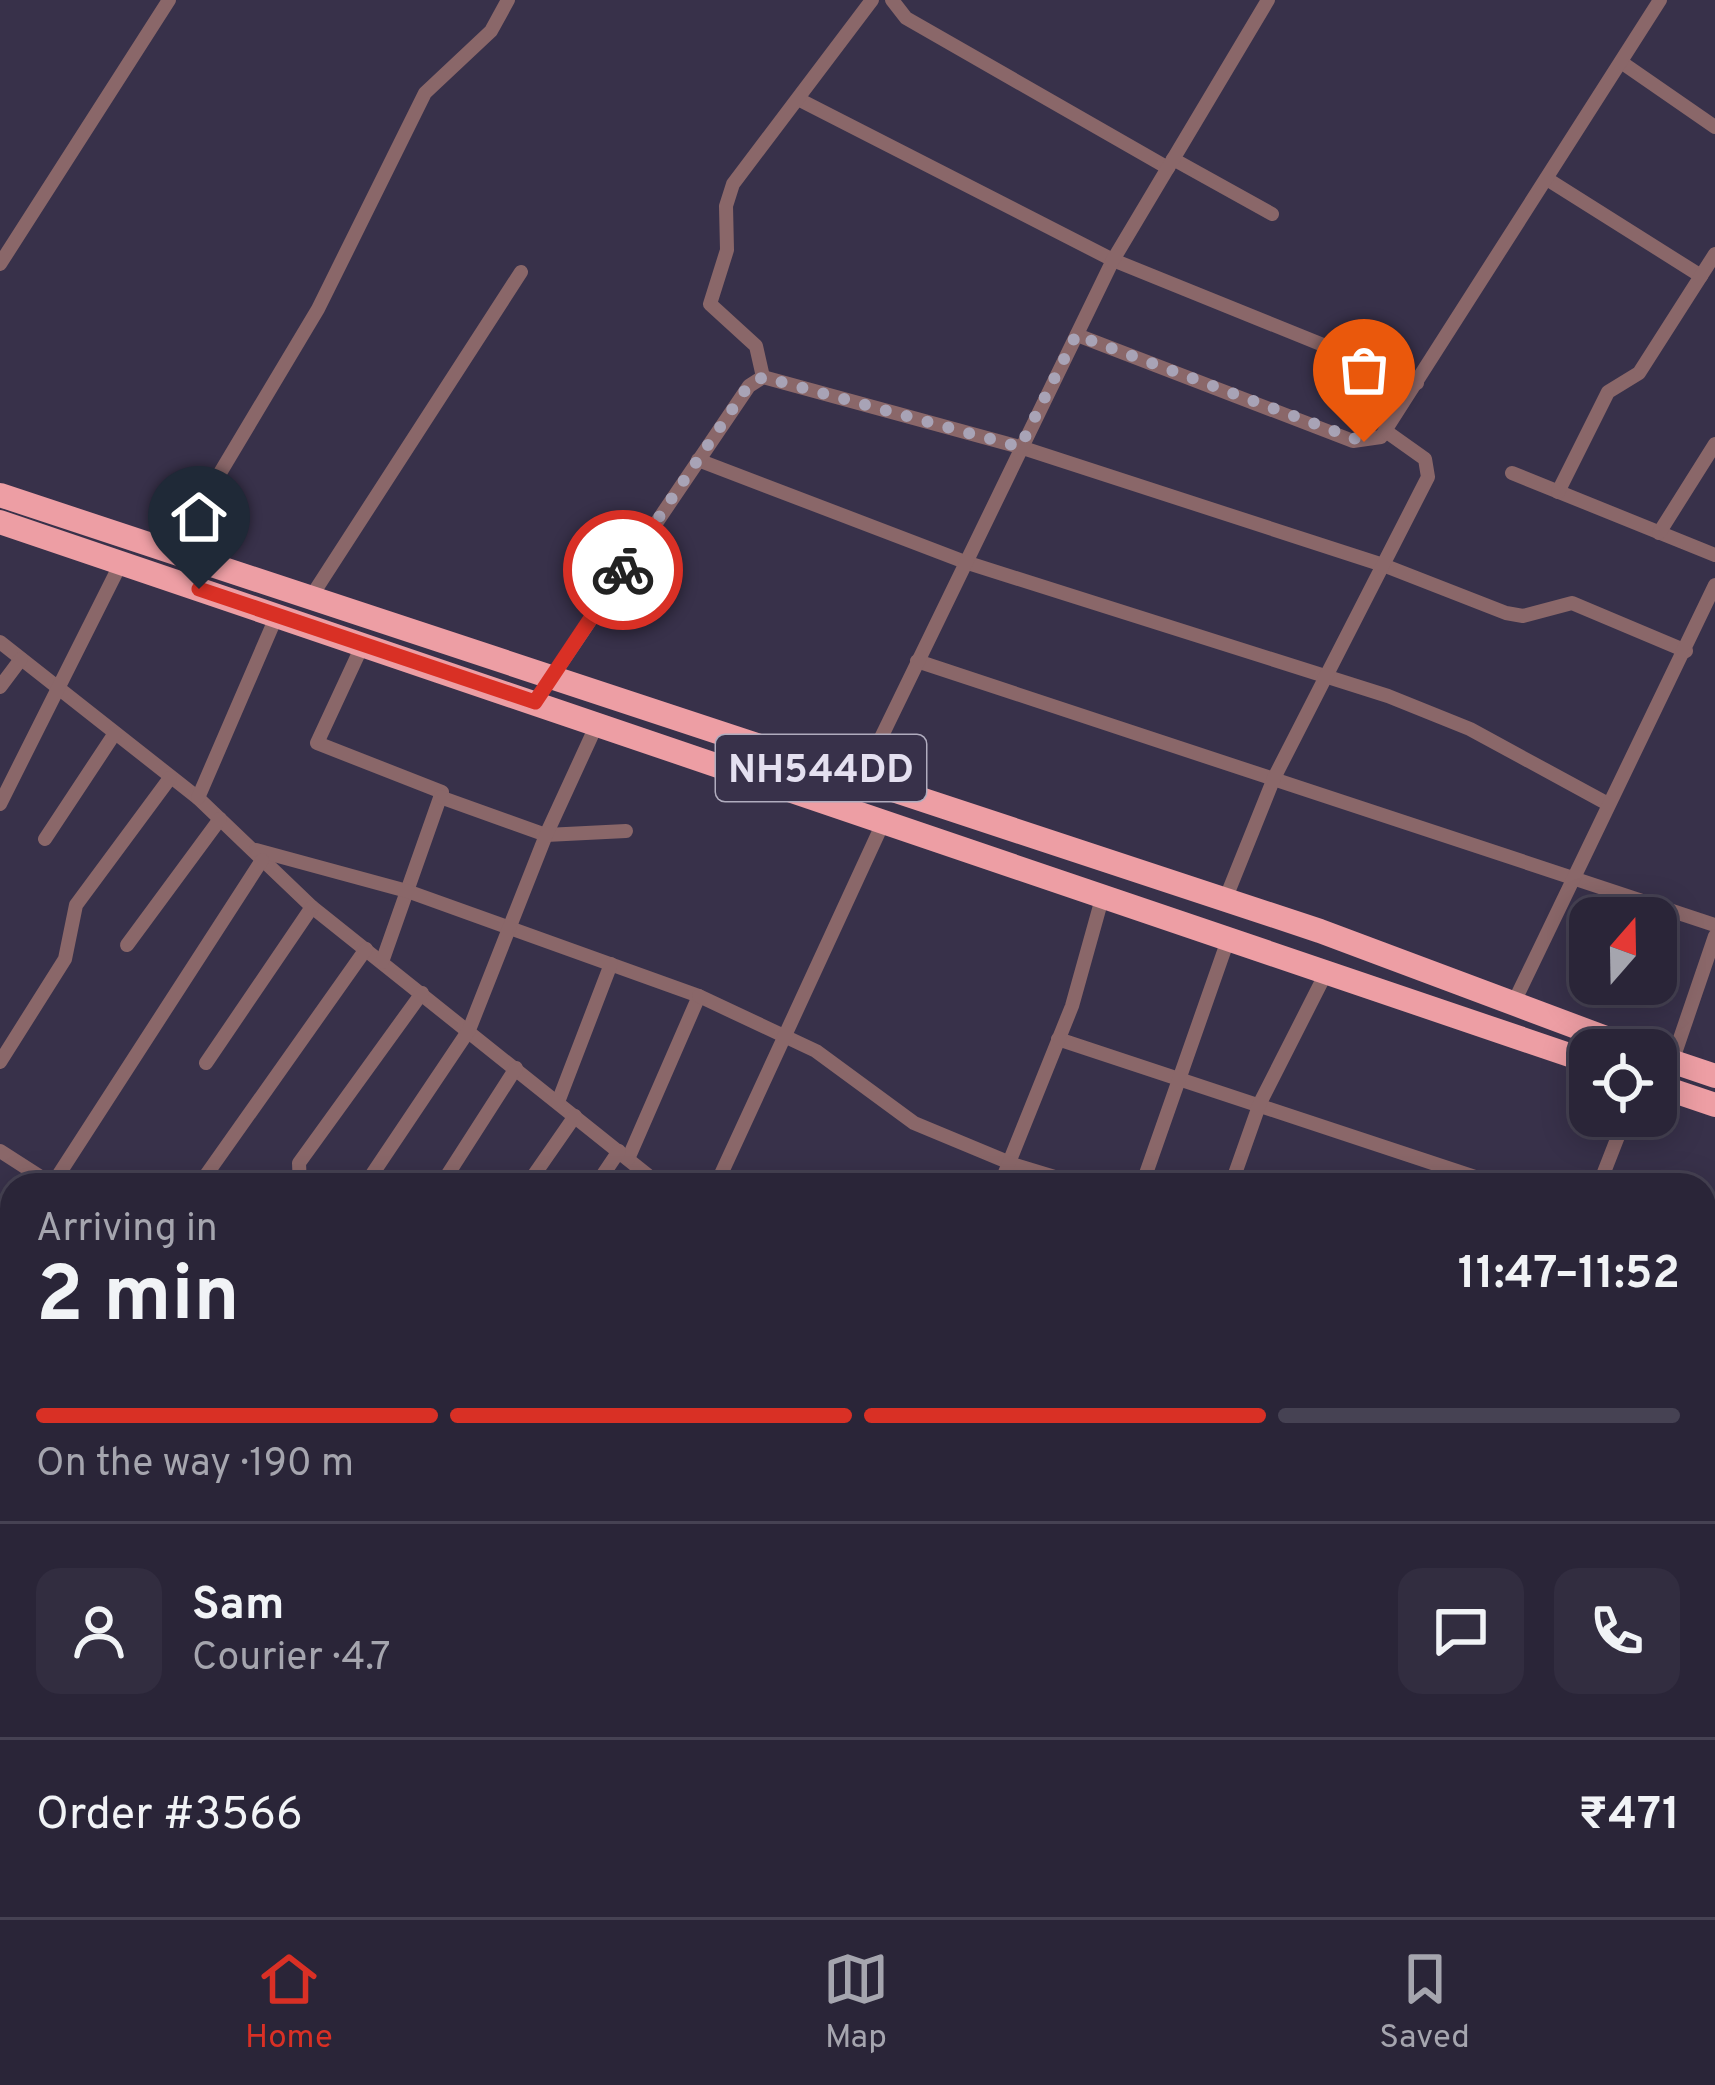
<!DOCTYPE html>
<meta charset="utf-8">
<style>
:root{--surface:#2a2538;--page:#322d40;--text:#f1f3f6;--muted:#a5a5ae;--line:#464253;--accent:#d93025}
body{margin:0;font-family:Overpass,sans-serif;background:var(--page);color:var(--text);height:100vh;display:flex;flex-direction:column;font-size:45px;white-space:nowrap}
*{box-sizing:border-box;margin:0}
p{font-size:39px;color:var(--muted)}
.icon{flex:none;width:66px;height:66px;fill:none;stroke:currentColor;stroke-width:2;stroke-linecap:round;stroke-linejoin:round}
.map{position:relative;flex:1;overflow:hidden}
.sheet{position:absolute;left:0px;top:1173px;width:1716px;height:744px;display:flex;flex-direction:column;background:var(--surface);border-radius:36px 36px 0 0;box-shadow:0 6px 30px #0003,0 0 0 3px var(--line)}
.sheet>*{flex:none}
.needle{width:78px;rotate:20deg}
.buttons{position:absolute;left:1569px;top:897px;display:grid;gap:24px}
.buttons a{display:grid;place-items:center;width:108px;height:108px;border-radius:24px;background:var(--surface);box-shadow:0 6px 30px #0003,0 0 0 3px var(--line);font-size:60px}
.pin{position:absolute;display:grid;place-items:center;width:102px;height:102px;color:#fff;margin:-123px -51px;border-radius:50% 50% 50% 0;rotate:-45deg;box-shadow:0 0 12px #0007}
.pin .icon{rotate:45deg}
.courier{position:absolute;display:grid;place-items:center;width:120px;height:120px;margin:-60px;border:9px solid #d93025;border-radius:50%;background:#fff;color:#222;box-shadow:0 3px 15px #0007}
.overview em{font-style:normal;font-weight:700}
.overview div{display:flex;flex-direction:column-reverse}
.overview{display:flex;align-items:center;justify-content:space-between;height:204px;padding:0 36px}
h1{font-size:78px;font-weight:700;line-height:90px}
.bar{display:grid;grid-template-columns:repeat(4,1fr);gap:18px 12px;align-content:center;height:144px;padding:0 36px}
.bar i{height:15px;border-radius:9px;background:var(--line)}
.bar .on{background:var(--accent)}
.bar p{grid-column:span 4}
.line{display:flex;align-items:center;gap:30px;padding:0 36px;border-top:3px solid var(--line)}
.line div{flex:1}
.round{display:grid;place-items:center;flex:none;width:126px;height:126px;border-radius:24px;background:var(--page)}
.dock{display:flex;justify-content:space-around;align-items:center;height:168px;border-top:3px solid var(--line);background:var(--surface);font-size:33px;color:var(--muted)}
.dock a{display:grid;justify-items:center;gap:6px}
.dock .on{color:var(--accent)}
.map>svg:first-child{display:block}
</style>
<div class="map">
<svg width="1715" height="1917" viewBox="0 0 1715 1917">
<rect width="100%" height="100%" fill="#38314a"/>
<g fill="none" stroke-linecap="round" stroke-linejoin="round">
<g stroke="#8a6769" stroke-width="14">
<polyline points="892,0 906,18 1168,168"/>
<polyline points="1621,62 1715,127"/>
<polyline points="798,99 1113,260 1417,383"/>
<polyline points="1173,159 1272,214"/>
<polyline points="1547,179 1701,276"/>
<polyline points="0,264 169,0"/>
<polyline points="1077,335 1353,441 1381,437 1660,0"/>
<polyline points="763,377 756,346 710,304 727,250 726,206 733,184 872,0"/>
<polyline points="698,460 965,562 1388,696 1470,729 1608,804"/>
<polyline points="1512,473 1715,555"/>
<polyline points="1558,492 1608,392 1639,373 1715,254"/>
<polyline points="1659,533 1715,444"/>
<polyline points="171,555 318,309 425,93 491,31 508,0"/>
<polyline points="309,600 521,272"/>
<polyline points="0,642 198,798 312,907 660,1185"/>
<polyline points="363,644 317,743 442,792 382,962"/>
<polyline points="917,661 1715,925"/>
<polyline points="0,687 21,659"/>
<polyline points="535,702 749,386 763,377 1020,447 1383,565 1506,613 1523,616 1572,603 1686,651"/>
<polyline points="860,781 1113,260 1268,0"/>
<polyline points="440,797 546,835 626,831"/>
<polyline points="198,798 277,615"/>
<polyline points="0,804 121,563"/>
<polyline points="45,839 115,733"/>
<polyline points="256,850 407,891 699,996 628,1159"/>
<polyline points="1225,900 1274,778 1428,477 1425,459 1387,432"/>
<polyline points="127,945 220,819"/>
<polyline points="699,996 816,1051 914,1123 1015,1165 1081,1185"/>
<polyline points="1514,1002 1715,585"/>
<polyline points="1058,1039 1499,1185"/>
<polyline points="0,1062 65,959 76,905 170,778"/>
<polyline points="1672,1062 1715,936"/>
<polyline points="206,1063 312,907"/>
<polyline points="558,1102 611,964"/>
<polyline points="0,1151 53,1185"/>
<polyline points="52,1185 262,860"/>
<polyline points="199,1185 366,949"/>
<polyline points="300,1185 299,1163 422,993"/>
<polyline points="365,1185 469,1030 546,835 597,724"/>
<polyline points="441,1185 516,1068"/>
<polyline points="527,1185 575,1116"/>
<polyline points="596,1185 619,1151"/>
<polyline points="716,1185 883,823"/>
<polyline points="1000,1185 1072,1006 1103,895"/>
<polyline points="1142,1185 1229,937"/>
<polyline points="1231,1185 1260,1103 1327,971"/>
<polyline points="1599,1185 1626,1116"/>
<polyline points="1704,1253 1715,1257"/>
<polyline points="0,1267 12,1248"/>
<polyline points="1704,1389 1715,1392"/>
<polyline points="0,1500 12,1471"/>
<polyline points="1704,1526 1715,1529"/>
<polyline points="1704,1654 1715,1658"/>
<polyline points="1704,1801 1715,1808"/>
<polyline points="851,1905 866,1917"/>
<polyline points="1204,1905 1221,1917"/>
<polyline points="1351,1905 1368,1917"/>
<polyline points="1548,1905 1562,1917"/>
<polyline points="894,1917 902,1905"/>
<polyline points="1002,1917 1011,1905"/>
<polyline points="1129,1917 1137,1905"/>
<polyline points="1249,1917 1257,1905"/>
</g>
<g stroke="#ed9ea4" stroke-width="24">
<polyline points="0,495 1320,931 1638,1050"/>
<polyline points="0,522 1590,1062"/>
<polyline points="1656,1056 1715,1076"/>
<polyline points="1656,1085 1715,1105"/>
</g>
</g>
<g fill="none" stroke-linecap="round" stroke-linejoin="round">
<polyline stroke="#a8a3b6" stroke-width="12" stroke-dasharray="0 21.6" points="623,570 748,386 763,377 1020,447 1076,335 1364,442"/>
<polyline stroke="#d93025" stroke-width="15" points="199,589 535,702 623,570"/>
</g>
<g text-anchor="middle" stroke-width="10" stroke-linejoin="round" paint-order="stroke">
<rect fill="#38314a" stroke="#b0acbe" stroke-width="3" x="716" y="735" width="210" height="66" rx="9"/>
<g font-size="39" font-weight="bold" fill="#e4e0f0">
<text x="821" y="782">NH544DD</text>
</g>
</g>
</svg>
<div class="buttons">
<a><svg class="needle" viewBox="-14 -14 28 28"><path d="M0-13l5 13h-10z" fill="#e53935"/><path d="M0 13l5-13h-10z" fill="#a5a5ae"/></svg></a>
<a><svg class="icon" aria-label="locate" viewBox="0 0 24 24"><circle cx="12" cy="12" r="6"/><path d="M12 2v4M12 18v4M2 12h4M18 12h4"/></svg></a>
</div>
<div class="pin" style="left:1364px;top:442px;background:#ea580c"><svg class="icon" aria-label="bag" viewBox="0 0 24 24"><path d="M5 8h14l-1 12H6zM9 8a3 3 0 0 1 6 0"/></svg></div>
<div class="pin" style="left:199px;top:589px;background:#1f2937"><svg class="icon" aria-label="home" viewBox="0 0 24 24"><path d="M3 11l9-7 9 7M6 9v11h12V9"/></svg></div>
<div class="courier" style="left:623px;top:570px"><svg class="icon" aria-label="bike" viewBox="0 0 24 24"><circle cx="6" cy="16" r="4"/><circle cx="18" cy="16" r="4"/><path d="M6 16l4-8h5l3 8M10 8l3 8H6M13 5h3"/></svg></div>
<section class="sheet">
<div class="overview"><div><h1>2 min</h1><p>Arriving in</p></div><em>11:47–11:52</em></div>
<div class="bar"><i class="on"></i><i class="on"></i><i class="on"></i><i></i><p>On the way · 190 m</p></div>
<div class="line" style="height:216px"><a class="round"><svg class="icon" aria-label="person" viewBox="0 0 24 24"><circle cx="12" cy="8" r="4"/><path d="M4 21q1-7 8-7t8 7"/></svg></a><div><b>Sam</b><p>Courier · 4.7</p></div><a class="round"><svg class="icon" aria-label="chat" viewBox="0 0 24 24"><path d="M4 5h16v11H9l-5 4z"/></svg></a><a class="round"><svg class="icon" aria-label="phone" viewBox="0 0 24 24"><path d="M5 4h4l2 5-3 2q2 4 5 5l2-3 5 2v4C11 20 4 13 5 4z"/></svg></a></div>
<div class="line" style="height:156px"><div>Order #3566</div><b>₹471</b></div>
</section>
</div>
<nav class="dock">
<a class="on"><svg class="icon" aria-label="home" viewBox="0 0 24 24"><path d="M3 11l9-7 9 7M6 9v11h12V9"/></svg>Home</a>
<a><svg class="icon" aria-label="map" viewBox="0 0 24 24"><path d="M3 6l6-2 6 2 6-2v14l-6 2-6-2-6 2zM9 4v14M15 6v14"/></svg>Map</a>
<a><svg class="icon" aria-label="saved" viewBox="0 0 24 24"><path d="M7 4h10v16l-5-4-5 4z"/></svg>Saved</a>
</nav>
